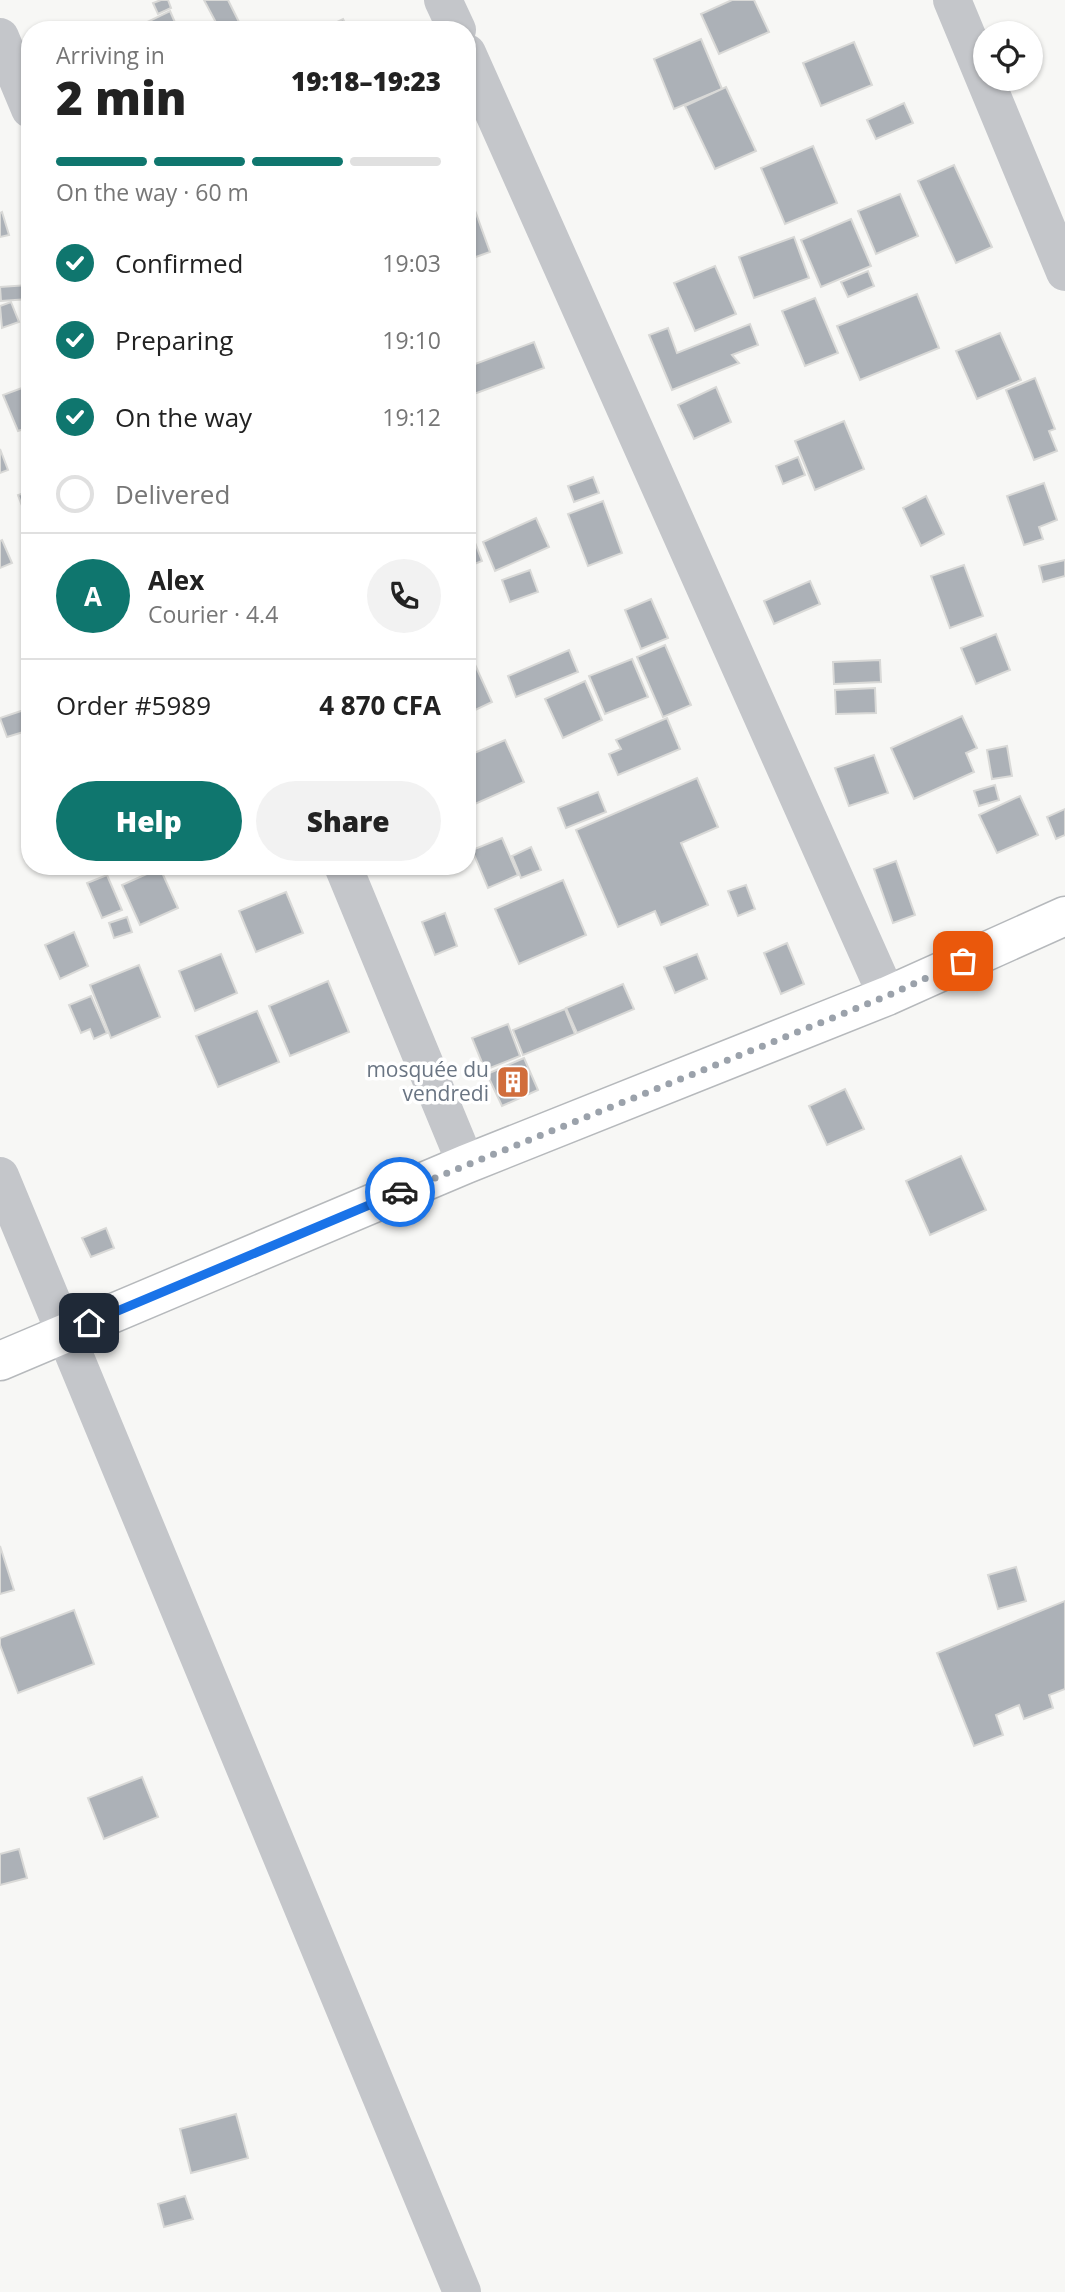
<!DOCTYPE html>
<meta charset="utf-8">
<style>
:root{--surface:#fff;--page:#f2f2f2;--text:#222;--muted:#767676;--line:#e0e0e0;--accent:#0f766e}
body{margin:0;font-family:"Open Sans",sans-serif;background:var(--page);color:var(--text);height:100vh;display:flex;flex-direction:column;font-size:26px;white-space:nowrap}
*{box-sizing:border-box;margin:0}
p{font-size:23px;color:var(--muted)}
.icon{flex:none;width:38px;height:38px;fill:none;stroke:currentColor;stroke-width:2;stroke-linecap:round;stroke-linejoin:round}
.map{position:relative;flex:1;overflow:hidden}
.panel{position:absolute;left:21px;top:21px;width:455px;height:854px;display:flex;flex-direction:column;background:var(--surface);border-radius:28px;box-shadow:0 2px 5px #0004}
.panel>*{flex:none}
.controls{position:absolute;left:973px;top:21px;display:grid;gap:14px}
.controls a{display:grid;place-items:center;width:70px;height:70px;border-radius:50%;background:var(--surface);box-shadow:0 2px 5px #0004;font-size:35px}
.pin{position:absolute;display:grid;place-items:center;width:60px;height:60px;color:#fff;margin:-30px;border-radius:14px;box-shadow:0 4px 10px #0006}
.courier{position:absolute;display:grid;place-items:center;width:70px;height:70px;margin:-35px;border:5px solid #1a73e8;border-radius:50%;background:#fff;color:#222;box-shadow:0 2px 9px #0007}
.headline em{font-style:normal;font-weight:800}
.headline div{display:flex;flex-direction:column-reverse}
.headline{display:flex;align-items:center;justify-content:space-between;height:119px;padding:0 35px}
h1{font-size:46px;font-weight:800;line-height:52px}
.bar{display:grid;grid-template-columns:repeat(4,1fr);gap:10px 7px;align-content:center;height:84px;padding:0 35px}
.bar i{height:9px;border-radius:5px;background:var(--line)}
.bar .on{background:var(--accent)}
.bar p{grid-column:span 4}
.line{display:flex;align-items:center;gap:18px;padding:0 35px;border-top:2px solid var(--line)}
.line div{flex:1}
.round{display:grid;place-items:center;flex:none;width:74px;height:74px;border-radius:37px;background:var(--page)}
ol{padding:0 35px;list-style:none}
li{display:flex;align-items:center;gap:21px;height:77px}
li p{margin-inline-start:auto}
li .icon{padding:7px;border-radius:50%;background:var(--accent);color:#fff;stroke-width:4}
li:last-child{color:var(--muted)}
li i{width:38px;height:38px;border:4px solid var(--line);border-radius:50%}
.button{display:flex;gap:14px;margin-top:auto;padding:14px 35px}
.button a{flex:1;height:80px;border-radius:42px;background:var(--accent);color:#fff;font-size:28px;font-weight:800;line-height:80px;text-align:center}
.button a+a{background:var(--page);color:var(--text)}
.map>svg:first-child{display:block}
</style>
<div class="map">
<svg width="1065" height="2292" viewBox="0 0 1065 2292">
<rect width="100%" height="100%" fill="#f7f7f5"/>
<g fill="#acb1b7" stroke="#d9d9d7" stroke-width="2">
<polygon points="161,0 168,0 171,8 158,14 153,3"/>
<polygon points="204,0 228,0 243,30 220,30"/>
<polygon points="732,0 754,0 769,32 719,54 701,14"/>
<polygon points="170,11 177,27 171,30 143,30 141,25"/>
<polygon points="343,19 348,30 321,30"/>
<polygon points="701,39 722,89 674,109 654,59"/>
<polygon points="854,42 872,85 821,106 803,63"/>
<polygon points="726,87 756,151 715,169 685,106"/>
<polygon points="904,103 913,123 876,139 867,120"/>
<polygon points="813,146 837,203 785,224 761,168"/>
<polygon points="954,165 992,247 956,263 918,181"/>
<polygon points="467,194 469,194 490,252 467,260"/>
<polygon points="900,194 918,236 876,254 858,211"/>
<polygon points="2,212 9,235 0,237 0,213"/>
<polygon points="851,219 871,266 821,287 801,240"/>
<polygon points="794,237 809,278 754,298 739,257"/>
<polygon points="715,266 736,314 695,331 674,283"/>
<polygon points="868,271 874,286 848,297 841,282"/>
<polygon points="28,285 29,299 1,301 0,287"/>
<polygon points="917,294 939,348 860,380 837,326"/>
<polygon points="815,298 838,353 805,366 782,311"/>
<polygon points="11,302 19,322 2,328 0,306"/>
<polygon points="750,324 758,345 732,355 739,363 672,390 649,335 668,328 677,353"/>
<polygon points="1000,333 1021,380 977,399 956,351"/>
<polygon points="534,342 544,368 474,394 467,377 467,367"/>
<polygon points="1035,378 1055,429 1049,431 1057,451 1034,460 1006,390"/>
<polygon points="30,385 30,427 18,431 3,395"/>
<polygon points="716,387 731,422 694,439 678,405"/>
<polygon points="844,421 864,469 815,490 795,441"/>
<polygon points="0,449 8,470 0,473"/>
<polygon points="798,457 805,475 783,484 776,466"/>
<polygon points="593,477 599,493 574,502 568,486"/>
<polygon points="1044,483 1057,520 1039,527 1043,539 1024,545 1007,496"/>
<polygon points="30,491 30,527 18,495"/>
<polygon points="926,496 944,534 921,546 903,508"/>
<polygon points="603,501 622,553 588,566 568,514"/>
<polygon points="536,518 549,547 495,571 483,542"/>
<polygon points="2,540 12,563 0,568 0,541"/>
<polygon points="474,540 482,561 467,567 467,543"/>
<polygon points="1065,560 1065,576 1043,582 1039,566"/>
<polygon points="964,565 983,616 950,628 931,576"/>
<polygon points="530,570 538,592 510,602 502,580"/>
<polygon points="810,581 820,604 774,624 764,601"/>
<polygon points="651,599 668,638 641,649 625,610"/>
<polygon points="996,634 1010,670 976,684 961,648"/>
<polygon points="665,645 691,705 663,717 637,657"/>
<polygon points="467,647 492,702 467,714"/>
<polygon points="569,650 578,672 516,697 508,676"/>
<polygon points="632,659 648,697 605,714 589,676"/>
<polygon points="880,660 881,682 834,684 833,662"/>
<polygon points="585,681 602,720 563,738 545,699"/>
<polygon points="875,688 876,713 836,714 835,690"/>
<polygon points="30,708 30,730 7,737 0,718"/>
<polygon points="962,716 977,748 966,753 974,772 914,799 891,748"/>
<polygon points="667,718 680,749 618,775 609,754 621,749 616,740"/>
<polygon points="505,740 524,782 475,804 467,787 467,756"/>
<polygon points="1007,746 1012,776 992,779 987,750"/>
<polygon points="874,755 888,793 849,806 835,768"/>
<polygon points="697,778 718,827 681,843 708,905 661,925 655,911 618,927 576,830"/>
<polygon points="995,785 999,800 979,806 974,791"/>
<polygon points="598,792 606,812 566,828 558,808"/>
<polygon points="1020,796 1038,835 997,853 979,815"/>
<polygon points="1065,809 1065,835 1056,839 1047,817"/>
<polygon points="502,838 518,875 488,888 472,850"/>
<polygon points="531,847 541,870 521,878 512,856"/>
<polygon points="896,861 915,915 893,923 874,869"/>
<polygon points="160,868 178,908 140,925 122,885"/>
<polygon points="107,875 122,910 102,918 87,883"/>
<polygon points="563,880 586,935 519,964 495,909"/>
<polygon points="746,885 755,909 738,916 728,891"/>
<polygon points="286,892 303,933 256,952 239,911"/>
<polygon points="445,913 457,946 435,955 422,922"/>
<polygon points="127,917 132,932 114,938 109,923"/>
<polygon points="74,932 88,966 60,979 45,945"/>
<polygon points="787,943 804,984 781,994 764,953"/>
<polygon points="221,954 237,993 195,1011 179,971"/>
<polygon points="697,954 707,979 675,993 664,967"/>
<polygon points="139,965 160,1017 111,1038 90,985"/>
<polygon points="328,981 349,1032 290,1056 269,1006"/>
<polygon points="623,984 634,1009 577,1033 566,1008"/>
<polygon points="91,996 107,1033 94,1039 90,1029 81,1033 69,1005"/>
<polygon points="565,1009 575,1034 523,1055 513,1030"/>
<polygon points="257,1011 279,1062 218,1087 196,1036"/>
<polygon points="508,1024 520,1056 485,1070 472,1038"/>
<polygon points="524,1058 538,1090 502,1106 487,1074"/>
<polygon points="845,1089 864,1129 827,1145 809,1106"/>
<polygon points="961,1156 986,1210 930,1235 906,1181"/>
<polygon points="106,1228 114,1248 91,1257 82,1238"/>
<polygon points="0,1546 14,1590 0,1594"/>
<polygon points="1016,1567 1026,1601 998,1609 988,1575"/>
<polygon points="1065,1601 1065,1689 1049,1695 1053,1708 1024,1719 1019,1705 996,1715 1003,1735 974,1746 937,1653"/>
<polygon points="74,1610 94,1664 18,1693 0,1645 0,1638"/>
<polygon points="142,1777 158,1817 104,1839 88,1798"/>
<polygon points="19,1849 27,1878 0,1885 0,1854"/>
<polygon points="236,2114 248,2158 191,2173 180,2129"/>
<polygon points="185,2196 193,2219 164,2227 158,2204"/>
</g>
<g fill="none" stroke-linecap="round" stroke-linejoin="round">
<defs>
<polyline id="highway" points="0,1361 466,1164 887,996 1065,916"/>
</defs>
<use href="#highway" stroke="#b6b9bc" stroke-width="41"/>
<g stroke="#c4c6ca" stroke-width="38">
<polyline points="443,0 457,30"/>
<polyline points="952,0 1065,272"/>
<polyline points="0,37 30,109"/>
<polyline points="467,53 887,996"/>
<polyline points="343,866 466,1164"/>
<polyline points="0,1176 462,2292"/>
</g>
<use href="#highway" stroke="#fff" stroke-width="38"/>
</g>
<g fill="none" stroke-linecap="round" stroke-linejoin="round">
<polyline stroke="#9ba2ab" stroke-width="7" stroke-dasharray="0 12.6" points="400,1192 887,996 963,961"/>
<polyline stroke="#1a73e8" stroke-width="9" points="89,1323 400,1192"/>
</g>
<defs>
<symbol id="building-square" viewBox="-11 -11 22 22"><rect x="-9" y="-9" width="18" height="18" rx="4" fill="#d16d3b" stroke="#fff"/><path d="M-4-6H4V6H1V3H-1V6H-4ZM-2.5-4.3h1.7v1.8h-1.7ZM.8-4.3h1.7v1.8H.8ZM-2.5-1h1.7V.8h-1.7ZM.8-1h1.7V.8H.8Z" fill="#fff"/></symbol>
</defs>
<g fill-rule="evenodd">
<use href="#building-square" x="494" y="1063" width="38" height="38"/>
</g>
<g text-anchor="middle" stroke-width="7" stroke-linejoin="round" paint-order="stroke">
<g font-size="21" fill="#6a7583" stroke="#fff" text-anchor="end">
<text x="489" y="1077">mosquée du<tspan x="489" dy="24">vendredi</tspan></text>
</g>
</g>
</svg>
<div class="controls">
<a><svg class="icon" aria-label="locate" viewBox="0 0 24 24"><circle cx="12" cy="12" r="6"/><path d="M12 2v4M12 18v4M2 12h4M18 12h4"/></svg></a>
</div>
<div class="pin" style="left:963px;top:961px;background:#ea580c"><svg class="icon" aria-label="bag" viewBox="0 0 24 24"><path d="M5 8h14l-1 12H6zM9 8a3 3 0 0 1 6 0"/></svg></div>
<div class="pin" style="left:89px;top:1323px;background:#1f2937"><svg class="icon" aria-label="home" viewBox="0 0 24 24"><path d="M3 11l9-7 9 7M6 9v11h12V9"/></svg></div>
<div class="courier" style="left:400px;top:1192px"><svg class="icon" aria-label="car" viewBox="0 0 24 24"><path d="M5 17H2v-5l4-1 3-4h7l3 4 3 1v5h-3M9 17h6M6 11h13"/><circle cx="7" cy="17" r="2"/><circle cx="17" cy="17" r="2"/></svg></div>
<section class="panel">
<div class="headline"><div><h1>2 min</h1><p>Arriving in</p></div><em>19:18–19:23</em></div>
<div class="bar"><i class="on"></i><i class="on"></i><i class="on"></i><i></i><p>On the way · 60 m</p></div>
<ol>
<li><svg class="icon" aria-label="check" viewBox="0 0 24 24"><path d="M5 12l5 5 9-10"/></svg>Confirmed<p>19:03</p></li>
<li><svg class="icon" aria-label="check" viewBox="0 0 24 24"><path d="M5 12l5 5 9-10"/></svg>Preparing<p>19:10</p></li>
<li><svg class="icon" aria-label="check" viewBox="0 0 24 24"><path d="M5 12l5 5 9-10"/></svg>On the way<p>19:12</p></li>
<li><i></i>Delivered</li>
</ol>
<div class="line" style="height:126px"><b class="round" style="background:var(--accent);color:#fff">A</b><div><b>Alex</b><p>Courier · 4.4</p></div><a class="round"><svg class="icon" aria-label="phone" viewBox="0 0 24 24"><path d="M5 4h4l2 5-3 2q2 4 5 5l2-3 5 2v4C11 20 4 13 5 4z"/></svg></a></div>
<div class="line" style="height:91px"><div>Order #5989</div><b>4 870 CFA</b></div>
<div class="button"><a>Help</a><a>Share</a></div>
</section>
</div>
